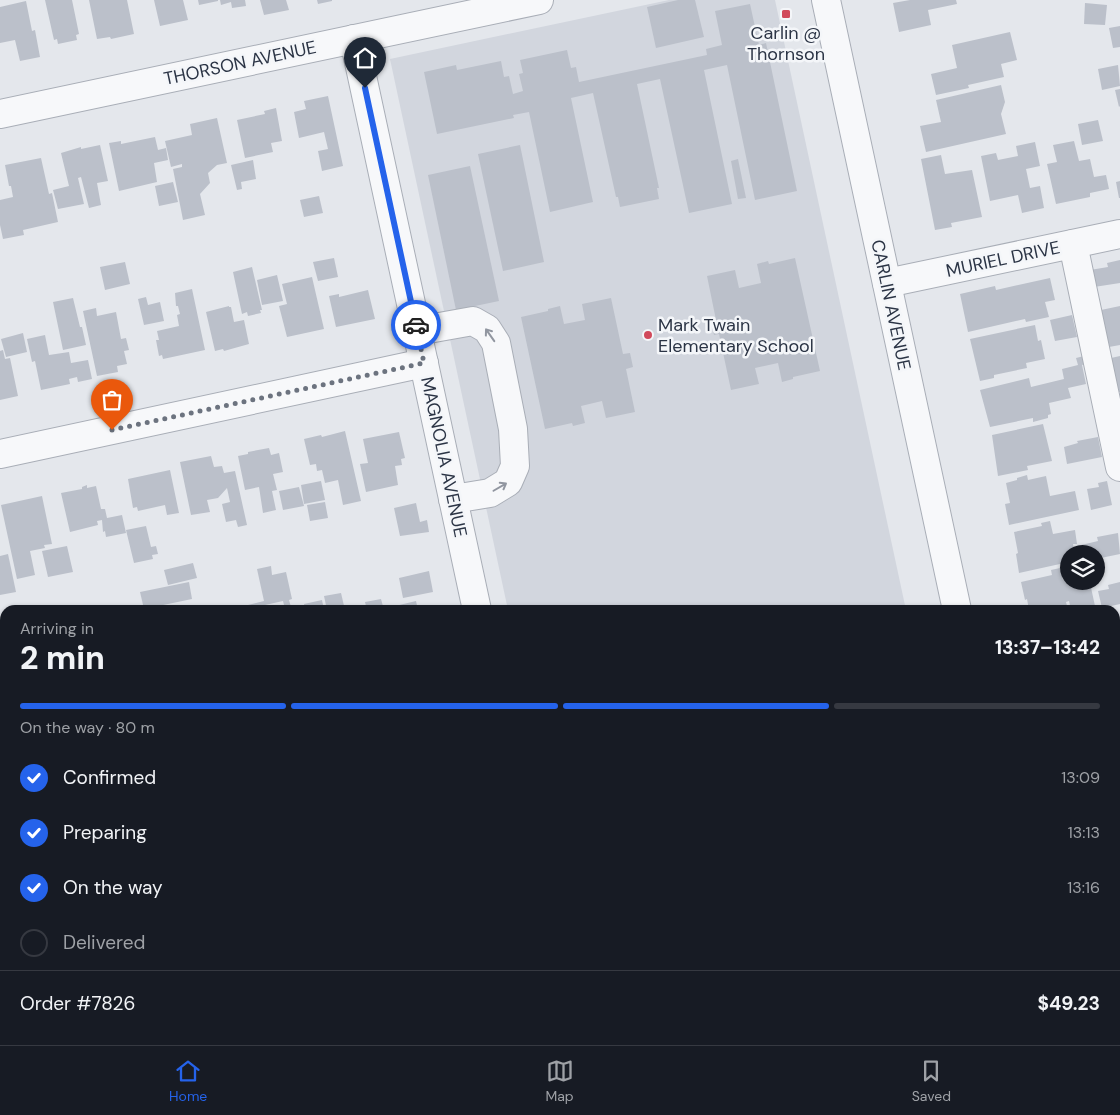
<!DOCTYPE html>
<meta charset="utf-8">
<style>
:root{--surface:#171b24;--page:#242831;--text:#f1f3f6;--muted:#9ea1a6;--line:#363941;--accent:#2563eb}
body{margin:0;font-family:"DM Sans",sans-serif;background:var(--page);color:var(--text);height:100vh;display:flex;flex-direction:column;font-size:19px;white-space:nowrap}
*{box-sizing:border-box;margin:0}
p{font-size:16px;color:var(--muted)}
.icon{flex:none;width:28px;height:28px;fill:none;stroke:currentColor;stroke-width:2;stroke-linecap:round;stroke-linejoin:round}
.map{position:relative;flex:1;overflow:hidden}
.details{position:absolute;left:0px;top:605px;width:1120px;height:440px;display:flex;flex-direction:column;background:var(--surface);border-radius:15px 15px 0 0;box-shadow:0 1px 4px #0004}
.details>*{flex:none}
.controls{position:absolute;left:1060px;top:545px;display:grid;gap:10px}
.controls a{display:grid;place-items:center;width:45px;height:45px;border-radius:50%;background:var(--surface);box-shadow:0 1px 4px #0004;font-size:25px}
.pin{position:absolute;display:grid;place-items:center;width:42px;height:42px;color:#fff;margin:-51px -21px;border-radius:50% 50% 50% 0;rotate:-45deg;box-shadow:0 0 5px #0007}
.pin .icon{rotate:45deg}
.courier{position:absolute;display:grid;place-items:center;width:50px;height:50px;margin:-25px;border:4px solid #2563eb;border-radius:50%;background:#fff;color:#222;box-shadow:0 1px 6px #0007}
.head em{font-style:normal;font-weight:800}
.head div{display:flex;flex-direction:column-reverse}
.head{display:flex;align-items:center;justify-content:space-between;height:85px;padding:0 20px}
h1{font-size:32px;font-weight:800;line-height:38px}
.bar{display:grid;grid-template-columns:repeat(4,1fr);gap:8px 5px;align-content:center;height:60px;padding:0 20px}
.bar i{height:6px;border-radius:4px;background:var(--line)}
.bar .active{background:var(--accent)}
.bar p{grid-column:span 4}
.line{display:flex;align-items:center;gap:12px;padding:0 20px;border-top:1px solid var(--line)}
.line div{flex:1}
ol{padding:0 20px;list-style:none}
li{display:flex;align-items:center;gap:15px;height:55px}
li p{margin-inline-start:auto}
li .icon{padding:5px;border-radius:50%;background:var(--accent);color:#fff;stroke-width:4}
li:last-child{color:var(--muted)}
li i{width:28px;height:28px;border:2px solid var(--line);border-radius:50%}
.tab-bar{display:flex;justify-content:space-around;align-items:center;height:70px;border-top:1px solid var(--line);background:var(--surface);font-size:14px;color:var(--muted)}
.tab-bar a{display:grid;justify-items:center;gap:2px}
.tab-bar .active{color:var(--accent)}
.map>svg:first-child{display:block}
</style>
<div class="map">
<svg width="1120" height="1045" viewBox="0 0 1120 1045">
<rect width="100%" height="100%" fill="#e4e7ec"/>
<polygon fill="#d2d6de" points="669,0 775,0 906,610 508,610 390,59"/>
<g fill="#bbc0ca">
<polygon points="45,0 72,0 79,34 76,35 77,40 58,44 57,39 54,40"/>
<polygon points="89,0 127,0 134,34 111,39 110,37 97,39"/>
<polygon points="154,0 183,0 188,20 160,26"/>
<polygon points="198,0 218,0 218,1 199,5"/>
<polygon points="220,0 245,0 246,6 232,8 231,2 221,5"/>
<polygon points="260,0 286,0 289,10 264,15"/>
<polygon points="317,0 332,0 332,1 318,4"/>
<polygon points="678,0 695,0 704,37 656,48 647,7"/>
<polygon points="910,0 956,0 957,4 928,10 931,25 899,32 893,3"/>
<polygon points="26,1 32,31 35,30 40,57 20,61 15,40 0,43 0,7"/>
<polygon points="1085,3 1107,5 1105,25 1084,24"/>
<polygon points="750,4 759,45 766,43 797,191 755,200 727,65 704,70 732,204 689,213 660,79 637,84 659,188 657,188 659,199 620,207 618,197 616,197 593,93 571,98 593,202 550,212 529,112 513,115 514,118 437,134 424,72 456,65 457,70 501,61 504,77 509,76 513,94 523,91 519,74 523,73 520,60 567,50 571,68 576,67 579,82 707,55 706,49 722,45 715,11"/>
<polygon points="1120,26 1120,47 1113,48 1109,28"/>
<polygon points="1010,32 1017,60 1001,64 1004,77 968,85 969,88 936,95 931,74 957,68 952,45"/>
<polygon points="1118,65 1120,86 1102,90 1098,69"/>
<polygon points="1001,85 1005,102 1001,114 1006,134 926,152 920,126 941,122 936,100"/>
<polygon points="1120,89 1120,106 1119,107 1115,90"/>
<polygon points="328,96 343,166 322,171 318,151 328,149 324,132 299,138 294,112 306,109 304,101"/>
<polygon points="276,108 282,141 271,143 273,152 245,158 237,120 265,114 264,111"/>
<polygon points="217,118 227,163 217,165 208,173 210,183 200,194 205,215 183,220 173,169 182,167 182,164 171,167 165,141 192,135 190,124"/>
<polygon points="1098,120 1103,141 1082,145 1078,124"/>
<polygon points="155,137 158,150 166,148 168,160 154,163 157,182 119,191 109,143 121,141 121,144"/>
<polygon points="1074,141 1079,161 1090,159 1094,177 1106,175 1109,189 1090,193 1090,197 1056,204 1047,164 1057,162 1053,145"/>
<polygon points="1035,142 1040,166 1026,169 1030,188 1040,186 1044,208 1022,213 1018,195 990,201 981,156 996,153 998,160 1018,156 1016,146"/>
<polygon points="100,145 108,181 97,183 101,205 89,208 81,177 78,178 84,204 58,209 53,190 69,186 61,153 81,147 81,149"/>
<polygon points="520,145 544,262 503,271 478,154"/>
<polygon points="941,155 945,174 972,170 982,217 951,223 952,227 935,230 921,159"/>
<polygon points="41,158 49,194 52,193 58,222 23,230 24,235 3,239 0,225 0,200 13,197 11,186 9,186 5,165"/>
<polygon points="738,159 746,198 738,199 731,161"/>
<polygon points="253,160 256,179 241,182 242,189 237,190 231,165"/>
<polygon points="470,166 499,301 456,310 428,175"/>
<polygon points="1120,181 1120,198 1119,198 1116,182"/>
<polygon points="173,182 178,202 159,206 155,186"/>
<polygon points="319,196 323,213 304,217 300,200"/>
<polygon points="334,258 338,277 318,281 313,262"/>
<polygon points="795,258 820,371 793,377 793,379 782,382 778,363 755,368 759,384 731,390 719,334 714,335 711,322 716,320 707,276 735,270 739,288 761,283 757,264 768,261 769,264"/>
<polygon points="1120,260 1120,283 1094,287 1090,270 1108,267 1107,263"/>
<polygon points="125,262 130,284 105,290 100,267"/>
<polygon points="252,267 262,310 260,310 261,313 248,316 247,312 242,314 233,272"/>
<polygon points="277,275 283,301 262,305 257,280"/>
<polygon points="312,277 324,329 287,337 279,306 287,304 282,284"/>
<polygon points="1050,278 1055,300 1045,302 1049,317 1026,322 1025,319 968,332 960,294 995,286 996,290"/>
<polygon points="192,289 205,350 163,359 162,355 159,356 156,340 159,340 157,331 179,326 177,315 180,314 178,306 176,306 175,293"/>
<polygon points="368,290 375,319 336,327 329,296 339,294 339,297"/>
<polygon points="146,297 148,305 160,302 164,321 144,325 138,299"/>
<polygon points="73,298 80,327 82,327 86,345 63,350 53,302"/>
<polygon points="611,298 623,354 630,353 633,367 626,369 635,412 606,418 602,401 581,406 585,423 573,426 572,423 545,429 521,317 548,311 548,309 560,306 564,324 585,320 582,304"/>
<polygon points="229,306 229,307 231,307 234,322 244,320 249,344 224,351 223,349 215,351 206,312"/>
<polygon points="1120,306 1120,345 1109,347 1101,310"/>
<polygon points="96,308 97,316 116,312 121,339 126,338 129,350 124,351 127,364 117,366 118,372 97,376 83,311"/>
<polygon points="1072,315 1077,337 1055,341 1050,320"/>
<polygon points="1035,325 1038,341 1041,340 1045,359 1026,363 1027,368 994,375 994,378 980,381 970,339"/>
<polygon points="23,333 27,352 6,357 1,339"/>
<polygon points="45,335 49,355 69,352 71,363 88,360 92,379 78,382 77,377 69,379 70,384 41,390 35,361 32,362 27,339"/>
<polygon points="3,350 5,359 10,358 18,396 0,400 0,351"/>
<polygon points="1084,356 1085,364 1082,365 1086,384 1068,388 1071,398 1049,403 1051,414 1048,415 1048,418 1033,422 1033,418 990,427 980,390 1029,378 1031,387 1064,379 1062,369 1078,365 1076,358"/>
<polygon points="1120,356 1120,392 1119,392 1111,358"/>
<polygon points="1043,424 1052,461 1027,466 1028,470 998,476 992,435"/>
<polygon points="345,431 361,501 343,505 338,480 325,483 322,470 317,471 316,464 310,465 304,439 321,435 322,437"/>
<polygon points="399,432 405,458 401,459 402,465 395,466 398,485 366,492 360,464 368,463 363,439"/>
<polygon points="1098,437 1102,457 1067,464 1064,447 1078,443 1077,441"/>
<polygon points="269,448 271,455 279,453 283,472 273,474 277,490 272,491 276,510 263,513 259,487 245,490 238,456 248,454 248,452"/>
<polygon points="211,456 214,467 222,466 224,473 235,471 247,525 238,527 236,520 226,522 222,504 230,502 227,488 218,498 207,500 210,512 191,515 180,462"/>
<polygon points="170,470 179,513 167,515 165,505 138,511 137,507 133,508 128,479"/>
<polygon points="1027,475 1028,480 1046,476 1050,496 1075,491 1079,510 1009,525 1005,504 1010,503 1006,483 1017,480 1017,478"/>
<polygon points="321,481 325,500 304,504 301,485"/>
<polygon points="1107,481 1112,505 1091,510 1087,489 1099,487 1098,483"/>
<polygon points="87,485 87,488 96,486 101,509 105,509 107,518 122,515 126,533 106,537 105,531 103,532 102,520 97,521 98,525 70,532 61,493 82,489 82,487"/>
<polygon points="299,487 304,506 283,510 279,491"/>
<polygon points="42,496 52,544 44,545 45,548 30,551 35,575 17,579 1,505"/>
<polygon points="325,502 328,518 310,521 307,505"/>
<polygon points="416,503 420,522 427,520 429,532 400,536 394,508"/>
<polygon points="1050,521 1053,534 1075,530 1077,544 1073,544 1075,554 1069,554 1069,562 1019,573 1016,554 1018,553 1014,532 1042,526 1041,523"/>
<polygon points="146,526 151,547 156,546 158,554 152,555 153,559 134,563 126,530"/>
<polygon points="1118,533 1120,554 1096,559 1096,554 1079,554 1077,546 1098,541 1097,537"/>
<polygon points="67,546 73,572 48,577 42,551"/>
<polygon points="8,554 16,592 0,595 0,556"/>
<polygon points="193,563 197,578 168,585 164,570"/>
<polygon points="271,566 272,575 286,572 292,599 289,600 291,607 285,609 283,601 265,605 266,610 249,610 248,605 264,601 257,569"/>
<polygon points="1060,568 1063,580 1090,583 1095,606 1071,610 1069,601 1066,602 1068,610 1029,610 1027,599 1025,600 1021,582 1052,575 1051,570"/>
<polygon points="429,571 433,592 403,598 399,578"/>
<polygon points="189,582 192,599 144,609 140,592"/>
<polygon points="1120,582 1120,604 1102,608 1098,591 1109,589 1108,585"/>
<polygon points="341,593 345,610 327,610 324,596"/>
<polygon points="381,599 384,610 367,610 365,602"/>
<polygon points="322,600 324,610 305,610 304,604"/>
<polygon points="416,601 418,610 392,610 391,607"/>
<polygon points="436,605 437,610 423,610 422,608"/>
<polygon points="1120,643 1120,656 1115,657 1115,644"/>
<polygon points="5,693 5,735 0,736 0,694"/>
<polygon points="1115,710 1120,730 1120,732 1115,733"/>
<polygon points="1120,837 1120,854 1115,855 1115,838"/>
<polygon points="5,842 5,882 0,883 0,843"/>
<polygon points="1115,862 1117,869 1120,868 1120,903 1115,904"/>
<polygon points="1120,910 1120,954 1115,955 1115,911"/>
<polygon points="1120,962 1120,1001 1115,1002 1115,963"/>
<polygon points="5,1037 6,1045 0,1045 0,1039"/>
<polygon points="21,1040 70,1040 71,1045 22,1045"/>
<polygon points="80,1040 117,1040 118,1045 81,1045"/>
<polygon points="907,1040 922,1040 922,1041 908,1044"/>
<polygon points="961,1041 962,1045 946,1045 946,1044"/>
</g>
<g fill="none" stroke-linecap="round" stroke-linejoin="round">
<defs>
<g id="minor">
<polyline points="826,0 957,610"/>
<polyline points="354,39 477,610"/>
<polyline points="0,114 539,0"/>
<polyline points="1073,244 1120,467"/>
<polyline points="887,283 1120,234"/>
<polyline points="417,331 473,321 487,329 496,343 513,429 515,466 508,482 490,493 453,499"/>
<polyline points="0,454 424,363"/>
<polyline points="0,792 5,791"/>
<polyline points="570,1040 571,1045"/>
<polyline points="1049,1040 1050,1045"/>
<polyline points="429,1045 452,1040"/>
<polyline points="1093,1045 1120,1039"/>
</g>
</defs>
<use href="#minor" stroke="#a9aeb7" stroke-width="30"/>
<use href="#minor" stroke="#f7f8fa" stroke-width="28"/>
</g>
<defs><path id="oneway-shaft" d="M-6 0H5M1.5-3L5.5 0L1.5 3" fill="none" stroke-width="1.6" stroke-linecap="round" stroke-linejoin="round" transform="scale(1.25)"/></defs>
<g stroke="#9196a0">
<use href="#oneway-shaft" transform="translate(490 335) rotate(-125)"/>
<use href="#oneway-shaft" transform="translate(500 487) rotate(-30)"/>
</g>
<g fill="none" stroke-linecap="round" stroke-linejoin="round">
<polyline stroke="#6c737f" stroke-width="5" stroke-dasharray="0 9" points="112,430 424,363 416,325"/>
<polyline stroke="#2563eb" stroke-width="6" points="365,88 416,325"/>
</g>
<g fill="#d1495b" stroke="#f4f6f9" stroke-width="2">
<rect x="781" y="9" width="10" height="10" rx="2.5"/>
<circle cx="648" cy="335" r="5"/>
</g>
<g text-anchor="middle" stroke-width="5" stroke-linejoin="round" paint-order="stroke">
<g font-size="18" fill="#2b3445" stroke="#f4f6f9">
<text x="786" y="39">Carlin @<tspan x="786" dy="21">Thornson</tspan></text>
<text x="658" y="331" text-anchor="start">Mark Twain<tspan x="658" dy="21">Elementary School</tspan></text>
</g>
<g font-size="18" fill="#2b3445" stroke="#f4f6f9">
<text transform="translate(240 63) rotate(-12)" y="6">THORSON AVENUE</text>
<text transform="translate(1003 259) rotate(-12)" y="6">MURIEL DRIVE</text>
<text transform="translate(891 305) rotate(78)" y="6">CARLIN AVENUE</text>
<text transform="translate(444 457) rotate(78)" y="6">MAGNOLIA AVENUE</text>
</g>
</g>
</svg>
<div class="controls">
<a><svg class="icon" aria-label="layers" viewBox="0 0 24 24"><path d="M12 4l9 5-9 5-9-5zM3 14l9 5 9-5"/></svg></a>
</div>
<div class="pin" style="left:112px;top:430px;background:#ea580c"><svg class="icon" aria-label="bag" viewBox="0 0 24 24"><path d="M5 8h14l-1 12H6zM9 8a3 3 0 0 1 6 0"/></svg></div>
<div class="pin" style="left:365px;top:88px;background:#1f2937"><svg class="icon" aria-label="home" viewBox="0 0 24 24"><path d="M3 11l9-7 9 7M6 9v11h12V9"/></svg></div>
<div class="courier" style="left:416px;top:325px"><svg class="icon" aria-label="car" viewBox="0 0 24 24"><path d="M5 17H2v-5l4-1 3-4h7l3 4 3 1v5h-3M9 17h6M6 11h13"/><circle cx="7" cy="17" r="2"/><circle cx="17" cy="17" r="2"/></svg></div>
<section class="details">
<div class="head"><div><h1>2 min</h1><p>Arriving in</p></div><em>13:37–13:42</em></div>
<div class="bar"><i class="active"></i><i class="active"></i><i class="active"></i><i></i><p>On the way · 80 m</p></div>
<ol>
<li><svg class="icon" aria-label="check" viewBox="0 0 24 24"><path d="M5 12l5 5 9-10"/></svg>Confirmed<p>13:09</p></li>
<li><svg class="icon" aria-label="check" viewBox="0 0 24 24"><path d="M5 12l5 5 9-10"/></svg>Preparing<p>13:13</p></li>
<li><svg class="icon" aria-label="check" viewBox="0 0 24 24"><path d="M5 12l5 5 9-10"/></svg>On the way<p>13:16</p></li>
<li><i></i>Delivered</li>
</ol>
<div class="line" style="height:65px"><div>Order #7826</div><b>$49.23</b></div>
</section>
</div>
<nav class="tab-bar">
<a class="active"><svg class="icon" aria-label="home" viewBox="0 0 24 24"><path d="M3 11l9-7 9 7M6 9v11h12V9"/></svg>Home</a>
<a><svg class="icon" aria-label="map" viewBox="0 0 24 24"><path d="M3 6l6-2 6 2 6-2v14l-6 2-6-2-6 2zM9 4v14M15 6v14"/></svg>Map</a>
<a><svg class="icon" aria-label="saved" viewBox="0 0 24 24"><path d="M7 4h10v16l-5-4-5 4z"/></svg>Saved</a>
</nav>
